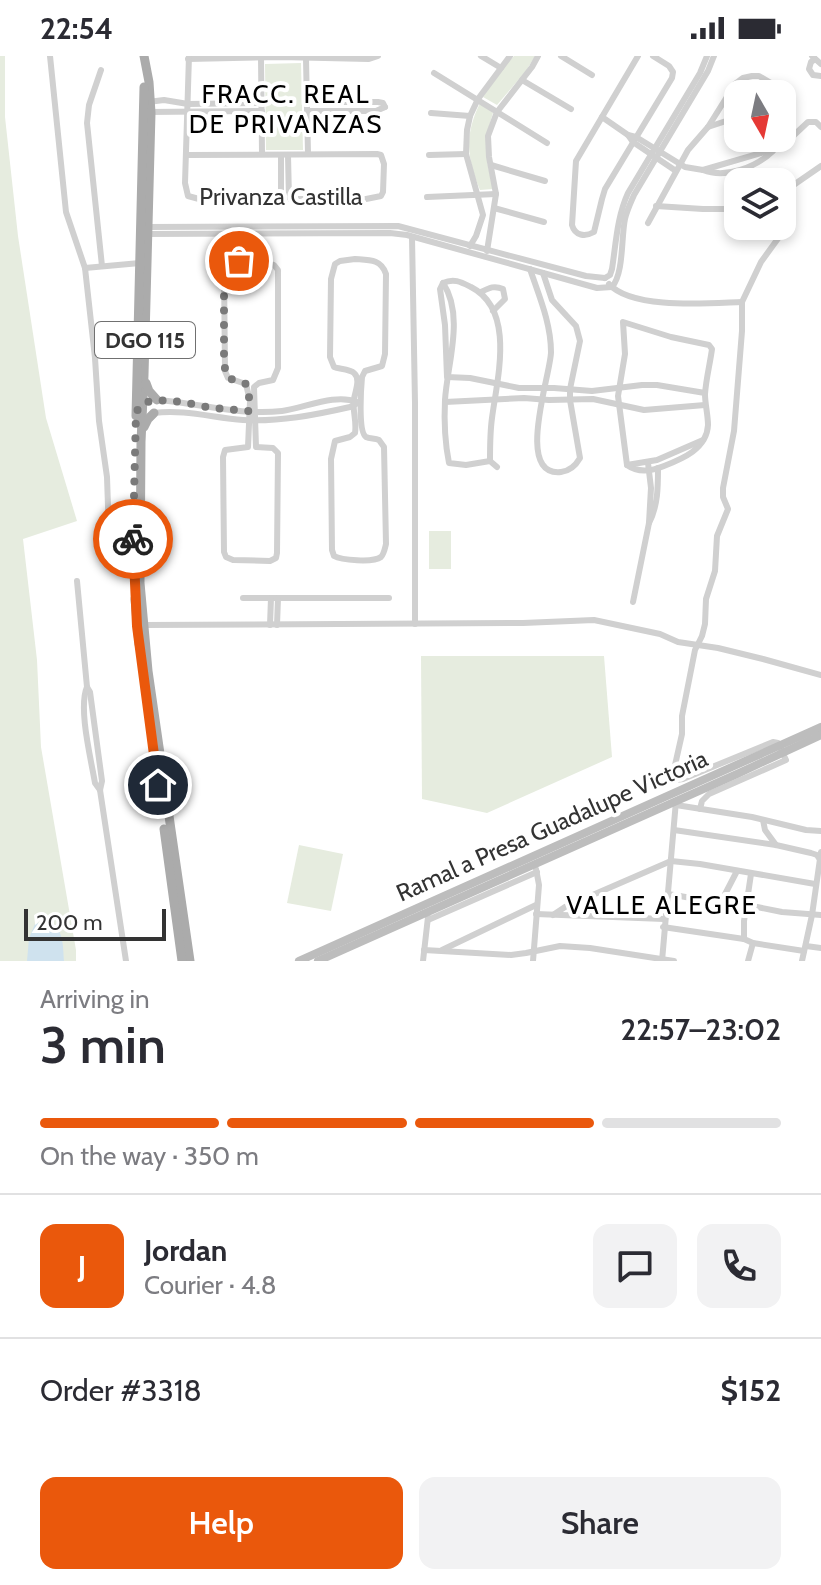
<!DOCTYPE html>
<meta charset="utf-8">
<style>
:root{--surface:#fff;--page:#f2f2f3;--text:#2b2b33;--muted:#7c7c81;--line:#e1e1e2;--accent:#ea580c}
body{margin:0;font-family:Cabin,sans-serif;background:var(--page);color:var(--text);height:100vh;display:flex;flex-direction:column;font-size:30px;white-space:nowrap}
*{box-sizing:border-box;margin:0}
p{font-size:26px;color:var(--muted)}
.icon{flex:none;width:44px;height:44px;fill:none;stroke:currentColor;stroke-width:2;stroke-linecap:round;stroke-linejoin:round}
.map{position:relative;height:905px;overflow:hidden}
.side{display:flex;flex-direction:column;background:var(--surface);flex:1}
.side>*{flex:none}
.needle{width:52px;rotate:171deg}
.fabs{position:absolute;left:724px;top:24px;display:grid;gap:16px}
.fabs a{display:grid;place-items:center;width:72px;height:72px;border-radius:16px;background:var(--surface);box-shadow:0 4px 12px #0003;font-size:40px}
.scale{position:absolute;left:24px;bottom:20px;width:142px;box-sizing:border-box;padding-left:8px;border:4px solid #333;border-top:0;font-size:22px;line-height:28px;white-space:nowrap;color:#333;-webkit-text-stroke:6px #fff;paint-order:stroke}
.pin{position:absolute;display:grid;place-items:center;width:68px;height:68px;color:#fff;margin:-34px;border:4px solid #fff;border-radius:50%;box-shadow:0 2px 8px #0007}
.courier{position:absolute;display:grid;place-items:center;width:80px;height:80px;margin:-40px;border:6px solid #ea580c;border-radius:50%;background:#fff;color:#222;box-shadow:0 2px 10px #0007}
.headline em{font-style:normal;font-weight:600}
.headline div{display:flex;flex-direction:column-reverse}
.headline{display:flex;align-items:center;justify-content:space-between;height:136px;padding:0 40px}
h1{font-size:52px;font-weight:600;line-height:60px}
.bar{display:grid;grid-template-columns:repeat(4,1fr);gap:12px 8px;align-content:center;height:96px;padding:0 40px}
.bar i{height:10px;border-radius:6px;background:var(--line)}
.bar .active{background:var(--accent)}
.bar p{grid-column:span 4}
.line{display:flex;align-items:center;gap:20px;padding:0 40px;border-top:2px solid var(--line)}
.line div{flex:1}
.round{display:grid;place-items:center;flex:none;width:84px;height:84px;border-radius:16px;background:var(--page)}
.button{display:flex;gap:16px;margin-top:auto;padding:16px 40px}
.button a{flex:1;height:92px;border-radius:16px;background:var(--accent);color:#fff;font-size:32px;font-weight:600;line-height:92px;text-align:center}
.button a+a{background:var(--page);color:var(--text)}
.status{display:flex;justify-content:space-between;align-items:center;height:56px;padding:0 40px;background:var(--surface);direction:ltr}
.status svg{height:22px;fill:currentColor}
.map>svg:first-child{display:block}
</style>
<div class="status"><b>22:54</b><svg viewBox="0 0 49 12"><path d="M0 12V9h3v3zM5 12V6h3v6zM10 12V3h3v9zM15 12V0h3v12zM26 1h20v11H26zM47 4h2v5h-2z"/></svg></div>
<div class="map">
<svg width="821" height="905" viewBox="0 0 821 905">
<rect width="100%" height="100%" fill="#fff"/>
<g fill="#e6ecdf">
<polygon points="0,0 5,0 5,61 18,180 46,362 77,465 23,483 37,604 41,691 76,894 76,905 0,905"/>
<polygon points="514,0 535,0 526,15 497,49 483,41 502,13"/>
<polygon points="301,7 303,94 266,94 265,8"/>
<path d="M480 47 493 57C482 90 486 100 493 133L480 134C467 101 464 80 480 47Z"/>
<rect x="429" y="475" width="22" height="38"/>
<polygon points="421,600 604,600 612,701 487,757 422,743"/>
<polygon points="299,789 343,798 331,855 287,847"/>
</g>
<path fill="#cfe2ee" d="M48 865C64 872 63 890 64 905H27L29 882 35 868Z"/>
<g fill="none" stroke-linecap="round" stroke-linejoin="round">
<g stroke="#d0d0d0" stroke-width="6">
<polyline points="50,0 66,156 85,212 95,302 99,365 107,421 109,479"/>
<polyline points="481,0 501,12"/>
<polyline points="561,0 592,19"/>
<path d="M638 0 576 105 572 169C575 180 585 181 594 176L602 143 605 133 672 22 673 16 669 10 653 0"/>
<polyline points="812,0 821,8"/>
<polyline points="261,2 262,98"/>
<polyline points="188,3 280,1 369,3 378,0"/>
<polyline points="306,3 308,98"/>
<polyline points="815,3 811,6 809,13 813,19 821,20"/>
<polyline points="101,14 89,49 87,67 102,210"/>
<polyline points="434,17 547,87"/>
<polyline points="522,24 571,53"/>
<polyline points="148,46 164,44 188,48 261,47"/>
<polyline points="307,46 378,46 383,47 385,51"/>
<polyline points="307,55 376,55 385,51"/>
<polyline points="148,56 262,55"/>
<polyline points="431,57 470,60"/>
<polyline points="602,61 628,79 633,86 676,115"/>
<polyline points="708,71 738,61"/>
<polyline points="628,79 636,81 685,111 703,114 775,93 792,81 808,66 816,66 821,71"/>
<polyline points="186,99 377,98 381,99 384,108 383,136 381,140 366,143 199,143 188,140 185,127 189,0"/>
<polyline points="281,99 281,143"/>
<polyline points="288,99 289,143"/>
<polyline points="429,99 466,98"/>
<polyline points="491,109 545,125"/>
<path d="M703 114C726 123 756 111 773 95"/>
<polyline points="782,137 821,110"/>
<polyline points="427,141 496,138"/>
<polyline points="656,150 703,153 738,153"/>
<polyline points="494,152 544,166"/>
<polyline points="648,167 688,94 708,71 735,28 743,22 752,20 759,20 771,27 775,38"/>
<polyline points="147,171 398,170 586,220 605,222"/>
<path d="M145 178 390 177 407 179 597 232 612 231C624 217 621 182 625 163 627 154 631 146 634 139L708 15 714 0"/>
<polyline points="412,181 415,347 415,568"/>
<polyline points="470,190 476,180 483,159 466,98 467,74 470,60 478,43 510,0"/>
<polyline points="487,195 496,138 489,101 488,80 497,56 532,11 538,0"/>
<path d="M355 203C369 204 381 203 386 218L385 298 382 310 365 315 362 321C361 332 358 376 366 381 370 383 375 382 379 384L384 391 386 488C385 492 384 498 381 501 373 507 341 504 334 500L332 494 331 403 335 385 350 381 355 377C357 365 352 354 354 343 355 336 361 323 354 317 350 313 339 313 334 311L330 301 331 223 335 208 340 205Z"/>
<path d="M262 205 274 209 278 214V312L273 324 259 327 254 331 256 391 273 392 278 397 277 497 276 502 270 505 233 504 226 501 224 496 223 401 225 394 248 391 250 345 246 328 228 322 225 315 224 215C232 202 248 205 262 205Z"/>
<polyline points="85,212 140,207"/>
<path d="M530 213C539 240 551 267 551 296 551 318 514 421 561 416 570 415 576 409 580 402L570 344V333L580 285 576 270 552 244 543 217"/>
<path d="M605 222 610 219 612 213C616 187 617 161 628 137L700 17 707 0"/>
<polyline points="443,227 440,233 445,269 447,321 470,322 519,332 554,332 592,335 642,329 657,329 705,337"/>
<path d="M609 228C632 254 710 247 742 246"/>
<path d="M481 236C489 232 494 229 503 233L505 243 493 255"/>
<path d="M623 266 671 281 709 289 712 293C710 308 706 323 705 338 705 348 708 359 708 369 707 393 682 403 664 410 652 415 638 417 627 409L618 340 625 298Z"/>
<path d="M157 344C199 347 240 360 282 355 305 352 335 337 357 346"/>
<polyline points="445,346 524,342 549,344 593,343 644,354 705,349"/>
<path d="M154 357C184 353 214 362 243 364 279 366 315 359 350 351L356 348"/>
<path d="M490 405 466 409 449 407C445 387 444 364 445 344 447 309 465 260 443 227 454 222 461 226 471 231 516 254 497 323 492 362 490 376 490 391 490 405L497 411"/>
<polyline points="627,409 657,404 703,384"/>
<path d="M649 467C658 450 658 431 658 412"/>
<polyline points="77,525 87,631 90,636 102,725 100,734 126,905"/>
<polyline points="243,542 389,542"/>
<polyline points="633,546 649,467 651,432 648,407"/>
<polyline points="144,569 523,567 594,564 660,578 678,586 718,592 763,603 821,619"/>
<polyline points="270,569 271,542"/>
<polyline points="277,569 278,542"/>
<path d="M87 631C78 652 91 703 95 727L100 734"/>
<polyline points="676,749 752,761 806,774 821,775"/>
<polyline points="700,753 702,745 709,738 786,704 778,687 773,686 683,723 676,724 673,718 682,678 682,660 695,594 702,580 705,568 706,543 715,515 717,480 728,453 723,441 723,432 734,375 742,275 742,246 761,206 782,177"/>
<polyline points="763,764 765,774 776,789"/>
<polyline points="674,774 776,789 811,797 817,799 821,805"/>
<polyline points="668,838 703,844 722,844 782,856 821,859"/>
<polyline points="722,844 737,815"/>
<polyline points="536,858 664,863"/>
<polyline points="553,859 565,851 671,805 700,808 815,828"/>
<polyline points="428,864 537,816"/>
<polyline points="663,871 744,883 753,887 804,895"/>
<polyline points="744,883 744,865 751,818"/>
<polyline points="806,890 821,892"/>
<polyline points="424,894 511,899 526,897 560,890 590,892 674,905"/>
<polyline points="442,894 536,849"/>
<polyline points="423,905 428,861"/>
<polyline points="533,905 539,829 536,813"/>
<polyline points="662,905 676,745"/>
<polyline points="748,905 753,887"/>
<polyline points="802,905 812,859 821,796"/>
</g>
<g stroke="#bdbdbd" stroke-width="8">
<polyline points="299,905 821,671"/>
<polyline points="318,905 737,718 821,679"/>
</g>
<g stroke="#ababab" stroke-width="9">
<polyline points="144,0 149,26 151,57 144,319 141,386 140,527 148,615 190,905"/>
<polyline points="146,327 149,335 157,344"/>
<polyline points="136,360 144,31"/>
<polyline points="144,371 148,363 154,357"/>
<polyline points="135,543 139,588"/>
<polyline points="164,773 182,905"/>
</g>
</g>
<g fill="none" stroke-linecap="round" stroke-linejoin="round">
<polyline stroke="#7a7a7a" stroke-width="8" stroke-dasharray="0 14.4" points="133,483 136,356 143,347 157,344 182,346 212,352 249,355 249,337 246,328 228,322 224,309 224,215 229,208 239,205"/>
<polyline stroke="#ea580c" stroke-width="10" points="133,483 137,570 158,729"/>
</g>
<g text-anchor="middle" stroke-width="8" stroke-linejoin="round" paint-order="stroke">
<rect fill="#fff" stroke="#707070" stroke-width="2" x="95" y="266" width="100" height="36" rx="6"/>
<g font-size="22" font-weight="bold" fill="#333">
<text x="145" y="292">DGO 115</text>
</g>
<g font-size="24" fill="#333" stroke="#fff">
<text x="281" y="149">Privanza Castilla</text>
<text transform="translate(552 770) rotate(-24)" y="8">Ramal a Presa Guadalupe Victoria</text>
</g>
<g font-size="26" letter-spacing="2" fill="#000" stroke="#fff">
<text x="286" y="47">FRACC. REAL<tspan x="286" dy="30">DE PRIVANZAS</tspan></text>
<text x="662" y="858">VALLE ALEGRE</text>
</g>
</g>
</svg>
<div class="fabs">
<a><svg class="needle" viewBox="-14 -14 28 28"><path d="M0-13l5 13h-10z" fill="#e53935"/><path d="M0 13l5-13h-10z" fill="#7c7c81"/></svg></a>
<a><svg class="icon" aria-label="layers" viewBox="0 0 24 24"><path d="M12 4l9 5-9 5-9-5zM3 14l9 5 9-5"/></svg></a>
</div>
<div class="scale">200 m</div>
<div class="pin" style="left:239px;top:205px;background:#ea580c"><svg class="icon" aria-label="bag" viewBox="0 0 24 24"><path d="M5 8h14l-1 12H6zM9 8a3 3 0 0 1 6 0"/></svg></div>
<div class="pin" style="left:158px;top:729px;background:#1f2937"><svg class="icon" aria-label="home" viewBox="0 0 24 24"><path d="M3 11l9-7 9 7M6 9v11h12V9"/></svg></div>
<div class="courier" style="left:133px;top:483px"><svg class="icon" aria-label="bike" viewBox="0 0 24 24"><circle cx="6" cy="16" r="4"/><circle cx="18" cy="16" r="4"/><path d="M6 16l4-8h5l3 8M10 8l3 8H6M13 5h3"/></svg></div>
</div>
<section class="side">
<div class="headline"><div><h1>3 min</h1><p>Arriving in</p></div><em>22:57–23:02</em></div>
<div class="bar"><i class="active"></i><i class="active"></i><i class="active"></i><i></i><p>On the way · 350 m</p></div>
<div class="line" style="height:144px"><b class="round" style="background:var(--accent);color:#fff">J</b><div><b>Jordan</b><p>Courier · 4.8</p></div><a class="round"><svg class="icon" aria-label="chat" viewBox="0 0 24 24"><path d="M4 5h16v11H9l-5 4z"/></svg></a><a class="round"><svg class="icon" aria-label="phone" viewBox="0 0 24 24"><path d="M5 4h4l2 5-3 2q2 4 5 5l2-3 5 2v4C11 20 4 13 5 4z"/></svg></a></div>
<div class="line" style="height:104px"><div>Order #3318</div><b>$152</b></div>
<div class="button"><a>Help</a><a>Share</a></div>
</section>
